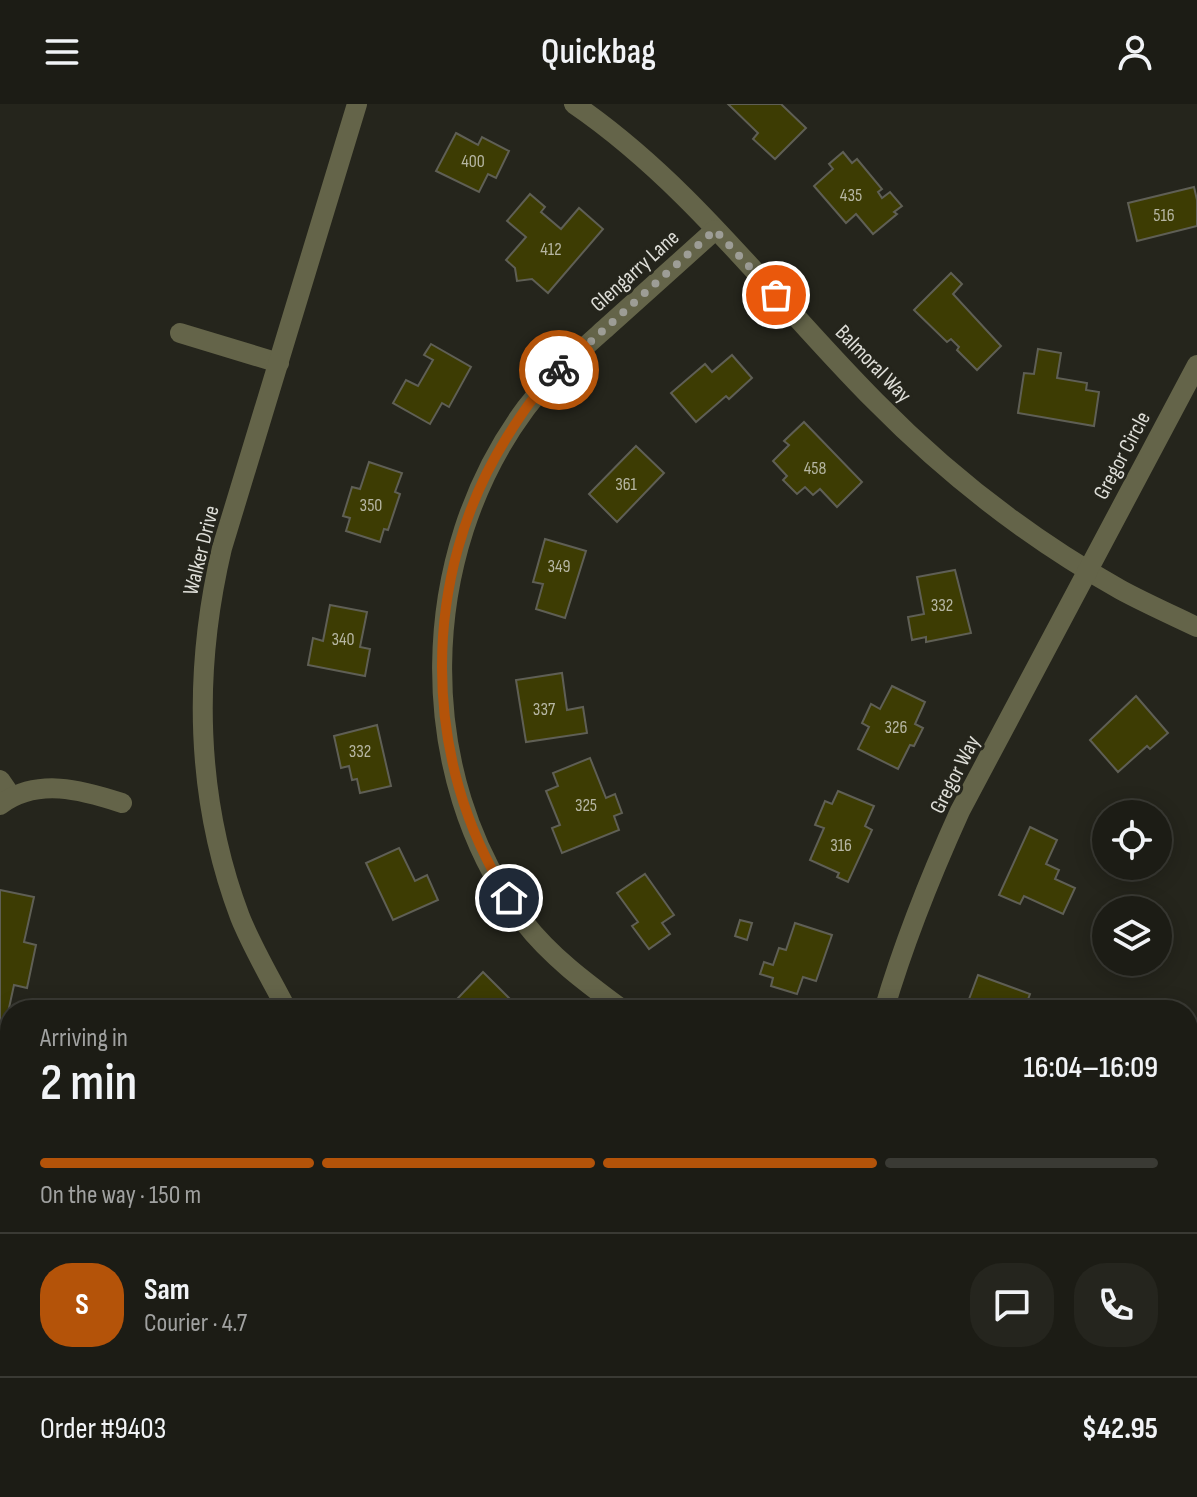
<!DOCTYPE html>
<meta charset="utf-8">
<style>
:root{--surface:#1c1c15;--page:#25251e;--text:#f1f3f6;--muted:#a0a1a0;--line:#3a3a34;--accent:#b45309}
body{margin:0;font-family:"Sofia Sans Condensed",sans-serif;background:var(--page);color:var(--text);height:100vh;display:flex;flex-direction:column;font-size:30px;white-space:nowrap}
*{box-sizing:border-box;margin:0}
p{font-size:26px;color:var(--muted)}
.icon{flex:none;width:44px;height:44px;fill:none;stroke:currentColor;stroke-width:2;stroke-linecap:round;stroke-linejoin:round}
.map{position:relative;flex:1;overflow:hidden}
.details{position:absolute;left:0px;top:896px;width:1198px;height:498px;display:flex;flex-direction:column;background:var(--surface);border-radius:32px 32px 0 0;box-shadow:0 4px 20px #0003,0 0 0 2px var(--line)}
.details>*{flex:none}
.tools{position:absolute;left:1092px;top:696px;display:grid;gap:16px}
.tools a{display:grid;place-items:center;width:80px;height:80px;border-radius:50%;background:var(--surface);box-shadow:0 4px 20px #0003,0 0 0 2px var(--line);font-size:40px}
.pin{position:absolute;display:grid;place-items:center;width:68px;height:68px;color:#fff;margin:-34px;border:4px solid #fff;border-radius:50%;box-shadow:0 2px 8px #0007}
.courier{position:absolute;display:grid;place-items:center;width:80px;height:80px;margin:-40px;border:6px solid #b45309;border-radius:50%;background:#fff;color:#222;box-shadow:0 2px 10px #0007}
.head em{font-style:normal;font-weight:600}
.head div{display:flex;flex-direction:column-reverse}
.head{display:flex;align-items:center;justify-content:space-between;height:136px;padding:0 40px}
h1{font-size:52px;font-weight:600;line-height:60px}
.bar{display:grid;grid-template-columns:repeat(4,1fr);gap:12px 8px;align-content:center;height:96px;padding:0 40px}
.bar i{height:10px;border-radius:6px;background:var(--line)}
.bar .selected{background:var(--accent)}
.bar p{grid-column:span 4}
.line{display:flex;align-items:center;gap:20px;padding:0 40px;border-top:2px solid var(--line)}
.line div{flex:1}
.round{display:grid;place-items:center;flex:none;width:84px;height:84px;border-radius:32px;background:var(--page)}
header{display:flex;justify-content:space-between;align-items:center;height:104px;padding:0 40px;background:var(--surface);font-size:36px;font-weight:600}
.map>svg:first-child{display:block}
</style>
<header><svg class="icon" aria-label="menu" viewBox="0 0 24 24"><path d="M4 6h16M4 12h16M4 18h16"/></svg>Quickbag<svg class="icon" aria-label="person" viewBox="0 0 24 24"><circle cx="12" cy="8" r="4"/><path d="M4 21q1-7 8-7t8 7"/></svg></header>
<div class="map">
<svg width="1197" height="1393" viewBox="0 0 1197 1393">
<rect width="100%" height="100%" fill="#25251c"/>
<g fill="#3d3c03" stroke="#5f5f55" stroke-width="2">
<polygon points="728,0 781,0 806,24 775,55 753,35 758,29"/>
<polygon points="456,29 478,41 482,33 509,47 496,74 488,70 479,88 436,67"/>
<polygon points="843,48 852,59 857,55 882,85 878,88 882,94 890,88 902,102 894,108 897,110 873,130 856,110 846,119 814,82 833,65 829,60"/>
<polygon points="1194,83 1197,96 1197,122 1137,137 1128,99"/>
<polygon points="530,90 545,103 541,108 561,125 579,104 603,125 548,189 532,175 517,177 515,164 506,156 526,133 507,117"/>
<polygon points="951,169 962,180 953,190 1001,242 977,266 957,246 959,243 951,235 947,238 914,206"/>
<polygon points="431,240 471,263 449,303 442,299 430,320 393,299 406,276 418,282 433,256 424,251"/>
<polygon points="1038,245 1061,249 1057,274 1087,279 1086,286 1099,288 1094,322 1018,309 1024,269 1034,270"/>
<polygon points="732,251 752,274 729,295 726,292 696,318 671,289 705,260 712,268"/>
<polygon points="804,318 862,378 837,403 820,385 813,391 805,383 797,390 783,376 787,372 773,357 789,341 784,337"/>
<polygon points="636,342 664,369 617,418 589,390"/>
<polygon points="369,358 402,369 395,388 400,390 388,426 384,425 380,438 346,427 350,414 343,412 352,383 360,385"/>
<polygon points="545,435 586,447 565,514 536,505 543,480 533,478"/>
<polygon points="955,466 971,529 926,538 926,533 912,536 908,513 924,510 917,473"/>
<polygon points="330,501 367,508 360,543 370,545 365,572 308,561 313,534 323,537"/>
<polygon points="562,569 567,606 583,603 587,629 526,638 516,576"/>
<polygon points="892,582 925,598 915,620 923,624 914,642 910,641 898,665 858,645 869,623 862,619 871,600 880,605"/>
<polygon points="1136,592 1168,629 1150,645 1147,642 1118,668 1090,636"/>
<polygon points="377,621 391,682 360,689 357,675 352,676 349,662 341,664 334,632"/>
<polygon points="590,654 606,694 615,690 622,709 614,712 619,726 562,749 552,724 560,721 546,687 558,682 553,669"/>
<polygon points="838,687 874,702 865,722 872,726 848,778 837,773 839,769 810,756 824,724 815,721 825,697 832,700"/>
<polygon points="1030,723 1057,736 1046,760 1059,766 1055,775 1075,784 1063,810 1024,792 1020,800 999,791"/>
<polygon points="399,744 415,777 427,771 438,796 393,816 366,759"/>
<polygon points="645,770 674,811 662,819 670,830 649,845 632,822 638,818 617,789"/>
<polygon points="0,786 34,793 24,838 36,841 27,884 14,881 4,927 0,926"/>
<polygon points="740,816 752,819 747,836 735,832"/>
<polygon points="795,819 832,831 816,877 803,873 797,890 771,882 773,874 760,870 764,858 773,861 779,844 786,846"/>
<polygon points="483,868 516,901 519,898 527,906 470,906 458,894"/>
<polygon points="978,871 1030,890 1024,906 1011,902 1010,906 965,906"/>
<polygon points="1197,1097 1197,1175 1188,1179 1188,1101"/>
<polygon points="518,1384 617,1384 610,1393 514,1393 520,1386"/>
</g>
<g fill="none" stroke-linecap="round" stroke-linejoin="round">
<g stroke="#646449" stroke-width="20">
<path d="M574 0C691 80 776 198 876 298 947 370 1032 436 1121 486 1145 499 1172 511 1197 523"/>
<polyline points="180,229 279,259"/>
<polyline points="0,676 11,692"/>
<path d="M0 701C37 673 82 686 122 699"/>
<path d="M287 906C271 875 253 845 240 813 195 694 193 567 222 444L357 0"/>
<path d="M623 906C588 880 551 853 524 818 412 670 417 451 526 304 550 273 578 249 607 223 643 191 679 158 715 126"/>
<path d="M884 906C904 838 931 771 960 707L1197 261"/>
<polyline points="0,954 10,956"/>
<polyline points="1166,1384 1169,1393"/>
<polyline points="744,1393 747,1384"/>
</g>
</g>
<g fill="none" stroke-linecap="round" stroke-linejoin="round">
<polyline stroke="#9d9d96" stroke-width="8" stroke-dasharray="0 14.4" points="559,266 715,126 776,191"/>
<path stroke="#b45309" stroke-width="10" d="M509 794C420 657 420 471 507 333 522 309 538 285 559 266"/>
</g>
<g text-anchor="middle" stroke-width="6" stroke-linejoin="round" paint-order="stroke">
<g font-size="18" fill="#b6b6a3">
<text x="473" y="63">400</text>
<text x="851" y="97">435</text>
<text x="1164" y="117">516</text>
<text x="551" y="151">412</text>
<text x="815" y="370">458</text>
<text x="626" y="386">361</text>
<text x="371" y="407">350</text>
<text x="559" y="468">349</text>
<text x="942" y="507">332</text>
<text x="343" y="541">340</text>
<text x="544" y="611">337</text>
<text x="896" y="629">326</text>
<text x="360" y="653">332</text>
<text x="586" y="707">325</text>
<text x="841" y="747">316</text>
</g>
<g font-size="22" fill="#deded8" stroke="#25251c">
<text transform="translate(634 166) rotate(-42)" y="8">Glengarry Lane</text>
<text transform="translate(874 259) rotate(46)" y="8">Balmoral Way</text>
<text transform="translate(1121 351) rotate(-62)" y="8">Gregor Circle</text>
<text transform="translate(200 446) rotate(-76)" y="8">Walker Drive</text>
<text transform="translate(954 670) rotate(-63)" y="8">Gregor Way</text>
</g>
</g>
</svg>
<div class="tools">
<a><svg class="icon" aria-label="locate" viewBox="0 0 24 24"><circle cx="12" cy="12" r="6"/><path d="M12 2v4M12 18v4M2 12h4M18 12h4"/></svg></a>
<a><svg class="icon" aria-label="layers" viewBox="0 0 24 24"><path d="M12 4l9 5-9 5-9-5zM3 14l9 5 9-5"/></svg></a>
</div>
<div class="pin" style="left:776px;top:191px;background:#ea580c"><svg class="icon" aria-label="bag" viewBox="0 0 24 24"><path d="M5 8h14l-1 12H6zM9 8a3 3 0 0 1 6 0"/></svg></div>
<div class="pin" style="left:509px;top:794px;background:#1f2937"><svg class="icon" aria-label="home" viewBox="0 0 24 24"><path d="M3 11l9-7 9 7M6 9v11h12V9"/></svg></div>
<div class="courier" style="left:559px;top:266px"><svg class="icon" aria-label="bike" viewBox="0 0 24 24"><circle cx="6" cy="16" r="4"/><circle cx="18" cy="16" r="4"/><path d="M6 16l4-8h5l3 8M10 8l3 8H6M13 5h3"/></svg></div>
<section class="details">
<div class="head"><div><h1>2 min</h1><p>Arriving in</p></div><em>16:04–16:09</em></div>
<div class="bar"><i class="selected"></i><i class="selected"></i><i class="selected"></i><i></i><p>On the way · 150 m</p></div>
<div class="line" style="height:144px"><b class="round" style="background:var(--accent);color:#fff">S</b><div><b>Sam</b><p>Courier · 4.7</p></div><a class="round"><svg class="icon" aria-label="chat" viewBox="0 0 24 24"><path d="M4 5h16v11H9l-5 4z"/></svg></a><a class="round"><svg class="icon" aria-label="phone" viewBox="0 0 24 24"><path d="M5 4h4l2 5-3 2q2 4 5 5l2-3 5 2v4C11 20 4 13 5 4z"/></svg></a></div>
<div class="line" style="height:104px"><div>Order #9403</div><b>$42.95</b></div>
</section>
</div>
